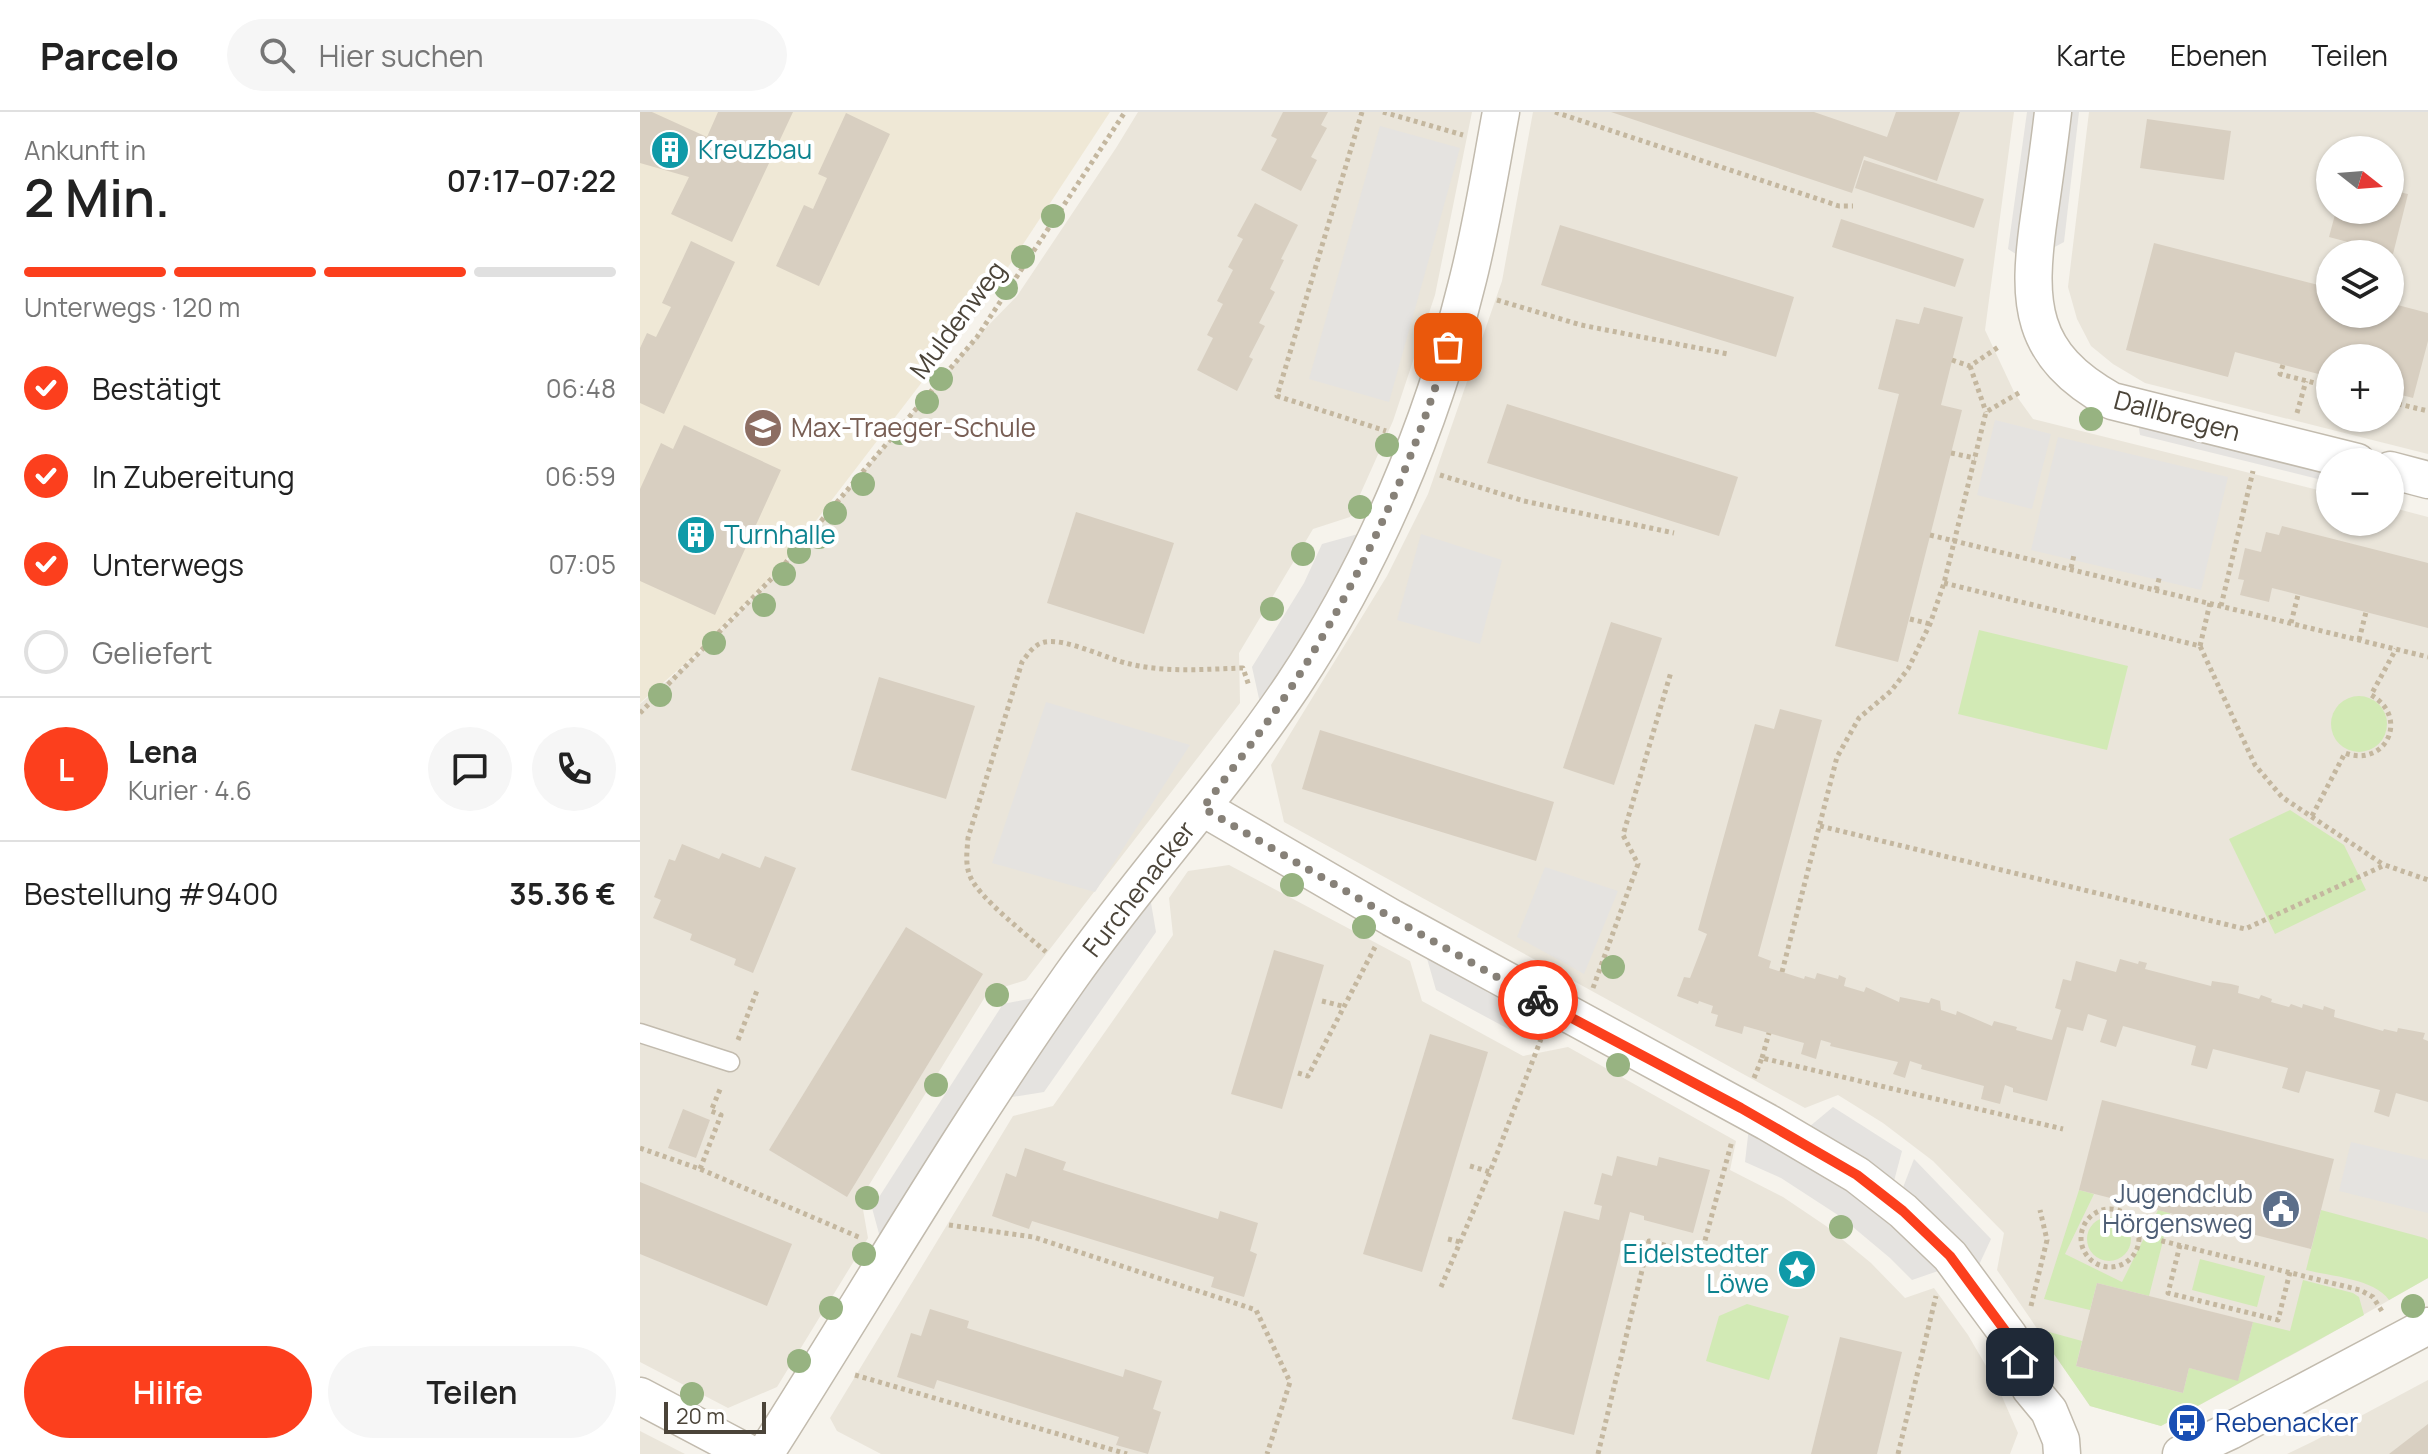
<!DOCTYPE html>
<html lang="de">
<meta charset="utf-8">
<style>
:root{--surface:#fff;--page:#f6f6f6;--text:#222;--muted:#767676;--line:#e0e0e0;--accent:#fc3f1d}
body{margin:0;font-family:Manrope,sans-serif;background:var(--page);color:var(--text);height:100vh;display:flex;flex-direction:column;font-size:30px;white-space:nowrap}
*{box-sizing:border-box;margin:0}
p{font-size:26px;color:var(--muted)}
.icon{flex:none;width:44px;height:44px;fill:none;stroke:currentColor;stroke-width:2;stroke-linecap:round;stroke-linejoin:round}
.map{position:relative;flex:1;overflow:hidden}
.details{display:flex;flex-direction:column;background:var(--surface);width:640px}
.details>*{flex:none}
.needle{width:52px;rotate:107deg}
.tools{position:absolute;left:1676px;top:24px;display:grid;gap:16px}
.tools a{display:grid;place-items:center;width:88px;height:88px;border-radius:50%;background:var(--surface);box-shadow:0 2px 6px #0004;font-size:40px}
.scale{position:absolute;left:24px;bottom:20px;width:102px;box-sizing:border-box;padding-left:8px;border:4px solid #4b4439;border-top:0;font-size:22px;line-height:28px;white-space:nowrap;color:#4b4439;-webkit-text-stroke:6px #fff;paint-order:stroke}
.pin{position:absolute;display:grid;place-items:center;width:68px;height:68px;color:#fff;margin:-34px;border-radius:16px;box-shadow:0 4px 12px #0006}
.courier{position:absolute;display:grid;place-items:center;width:80px;height:80px;margin:-40px;border:6px solid #fc3f1d;border-radius:50%;background:#fff;color:#222;box-shadow:0 2px 10px #0007}
.summary em{font-style:normal;font-weight:600}
.summary div{display:flex;flex-direction:column-reverse}
.summary{display:flex;align-items:center;justify-content:space-between;height:136px;padding:0 24px}
h1{font-size:52px;font-weight:600;line-height:60px}
.bar{display:grid;grid-template-columns:repeat(4,1fr);gap:12px 8px;align-content:center;height:96px;padding:0 24px}
.bar i{height:10px;border-radius:6px;background:var(--line)}
.bar .current{background:var(--accent)}
.bar p{grid-column:span 4}
.line{display:flex;align-items:center;gap:20px;padding:0 24px;border-top:2px solid var(--line)}
.line div{flex:1}
.round{display:grid;place-items:center;flex:none;width:84px;height:84px;border-radius:42px;background:var(--page)}
ol{padding:0 24px;list-style:none}
li{display:flex;align-items:center;gap:24px;height:88px}
li p{margin-inline-start:auto}
li .icon{padding:8px;border-radius:50%;background:var(--accent);color:#fff;stroke-width:4}
li:last-child{color:var(--muted)}
li i{width:44px;height:44px;border:4px solid var(--line);border-radius:50%}
.primary-button{display:flex;gap:16px;margin-top:auto;padding:16px 24px}
.primary-button a{flex:1;height:92px;border-radius:48px;background:var(--accent);color:#fff;font-size:32px;font-weight:600;line-height:92px;text-align:center}
.primary-button a+a{background:var(--page);color:var(--text)}
header{display:flex;align-items:center;gap:48px;box-sizing:border-box;height:112px;padding:0 40px;background:var(--surface);border-bottom:2px solid var(--line)}
header strong{font-size:38px}
nav{display:flex;gap:44px;margin-inline-start:auto;font-size:28px}
.search{width:560px;height:72px;background:var(--page);display:flex;align-items:center;gap:20px;box-sizing:border-box;padding:0 28px;border-radius:44px;color:var(--muted);font-size:30px}
main{display:flex;flex:1;min-height:0}
.map>svg:first-child{display:block}
</style>
<header>
<strong>Parcelo</strong>
<div class="search"><svg class="icon" aria-label="search" viewBox="0 0 24 24"><circle cx="10" cy="10" r="6"/><path d="M15 15l6 6"/></svg>Hier suchen</div>
<nav><a>Karte</a><a>Ebenen</a><a>Teilen</a></nav>
</header>
<main>
<section class="details">
<div class="summary"><div><h1>2 Min.</h1><p>Ankunft in</p></div><em>07:17–07:22</em></div>
<div class="bar"><i class="current"></i><i class="current"></i><i class="current"></i><i></i><p>Unterwegs · 120 m</p></div>
<ol>
<li><svg class="icon" aria-label="check" viewBox="0 0 24 24"><path d="M5 12l5 5 9-10"/></svg>Bestätigt<p>06:48</p></li>
<li><svg class="icon" aria-label="check" viewBox="0 0 24 24"><path d="M5 12l5 5 9-10"/></svg>In Zubereitung<p>06:59</p></li>
<li><svg class="icon" aria-label="check" viewBox="0 0 24 24"><path d="M5 12l5 5 9-10"/></svg>Unterwegs<p>07:05</p></li>
<li><i></i>Geliefert</li>
</ol>
<div class="line" style="height:144px"><b class="round" style="background:var(--accent);color:#fff">L</b><div><b>Lena</b><p>Kurier · 4.6</p></div><a class="round"><svg class="icon" aria-label="chat" viewBox="0 0 24 24"><path d="M4 5h16v11H9l-5 4z"/></svg></a><a class="round"><svg class="icon" aria-label="phone" viewBox="0 0 24 24"><path d="M5 4h4l2 5-3 2q2 4 5 5l2-3 5 2v4C11 20 4 13 5 4z"/></svg></a></div>
<div class="line" style="height:104px"><div>Bestellung #9400</div><b>35.36 €</b></div>
<div class="primary-button"><a>Hilfe</a><a>Teilen</a></div>
</section>
<div class="map">
<svg width="1788" height="1342" viewBox="0 0 1788 1342">
<rect width="100%" height="100%" fill="#f6f3ec"/>
<g fill="#eae5da" fill-rule="evenodd">
<polygon points="498,0 832,0 795,183 753,309 710,405 673,417 599,541 600,591 386,868 348,880 221,1086 228,1126 137,1275 88,1296 0,1250 0,592 56,544 136,462 337,225 377,184 476,36"/>
<polygon points="893,0 1374,0 1345,218 1375,282 1393,307 1690,381 1690,410 1750,410 1750,395 1788,405 1788,1166 1674,1231 1521,1314 1450,1294 1357,1158 1364,1121 1293,1049 1243,1011 1198,983 1165,996 644,710 631,653 747,464 788,382 862,169"/>
<path d="M1449 0H1788V342L1505 271 1473 252 1451 234 1437 207 1428 175ZM1690 38H1750V98H1690ZM1690 142H1750V202H1690ZM1690 246H1750V306H1690Z"/>
<polygon points="589,753 770,849 782,889 883,944 928,935 1096,1029 1090,1058 1143,1085 1186,1114 1231,1151 1265,1186 1294,1176 1328,1223 1356,1271 1378,1321 1370,1342 241,1342 197,1319 190,1306 373,1004 413,994 533,823 529,786 548,759"/>
<polygon points="1788,1268 1788,1342 1647,1342 1674,1329"/>
<polygon points="0,1319 45,1342 0,1342"/>
</g>
<polygon fill="#efe8d6" points="0,0 470,0 357,172 136,461 55,543 0,591"/>
<g fill="#d2eab5">
<polygon points="1339,518 1488,554 1467,638 1318,602"/>
<circle cx="1719" cy="612" r="28"/>
<polygon points="1650,698 1704,733 1726,778 1635,822 1589,727"/>
<polygon points="1439,1078 1454,1082 1425,1142 1482,1170 1518,1098 1530,1101 1509,1184 1457,1171 1450,1198 1404,1187"/>
<path d="M1681 1098 1785 1126 1788 1128V1166L1749 1188C1735 1167 1690 1164 1666 1158Z"/>
<circle cx="1469" cy="1127" r="22"/>
<polygon points="1560,1147 1625,1164 1617,1195 1552,1178"/>
<polygon points="1663,1168 1713,1181 1719,1185 1724,1203 1521,1314 1450,1294 1400,1222 1402,1218 1442,1229 1436,1254 1543,1281 1549,1256 1598,1268 1613,1210 1650,1219"/>
<polygon points="1107,1192 1149,1204 1129,1268 1066,1249 1079,1204"/>
</g>
<g fill="#e5e3e0">
<polygon points="1387,0 1399,0 1379,144 1368,137"/>
<polygon points="1428,0 1439,0 1424,130 1411,137"/>
<polygon points="740,14 820,36 749,290 669,267"/>
<polygon points="1355,308 1411,322 1392,397 1337,383"/>
<polygon points="1498,310 1690,358 1690,370 1500,323"/>
<polygon points="1418,325 1588,365 1561,478 1391,438"/>
<polygon points="718,422 690,480 658,535 620,591 612,555 664,471 682,432"/>
<polygon points="781,422 862,448 840,532 757,508"/>
<polygon points="406,590 550,633 455,780 352,751"/>
<polygon points="905,755 978,779 944,862 877,825"/>
<polygon points="510,785 516,820 404,980 366,986"/>
<polygon points="786,843 925,916 887,927 796,878"/>
<polygon points="398,885 241,1129 232,1096 363,892"/>
<polygon points="1193,995 1262,1039 1254,1069 1169,1015"/>
<polygon points="1109,1015 1219,1081 1301,1158 1272,1168 1250,1146 1201,1105 1141,1066 1105,1050"/>
<polygon points="1711,1030 1788,1048 1788,1101 1699,1079"/>
<polygon points="1274,1047 1351,1127 1338,1155 1262,1078"/>
</g>
<g fill="#d8cfc1">
<polygon points="0,0 12,0 67,25 78,0 153,0 92,130 31,102 49,65 0,51"/>
<polygon points="643,0 688,0 681,13 687,16 671,45 677,48 661,79 621,58 637,27 631,24"/>
<polygon points="971,0 1174,0 1247,25 1256,0 1320,0 1297,69 1224,44 1212,81"/>
<polygon points="206,1 250,22 179,174 136,154 164,93 173,97 187,66 178,62"/>
<polygon points="1507,7 1591,19 1584,68 1500,56"/>
<polygon points="1224,48 1344,87 1334,116 1215,76"/>
<polygon points="1750,70 1756,72 1754,79 1768,82 1753,142 1689,125 1696,99 1718,105 1720,98 1750,98"/>
<polygon points="615,91 658,113 641,147 644,148 630,177 635,180 619,211 625,214 609,245 613,247 597,279 557,258 573,226 567,223 583,192 577,189 593,158 588,155 603,127 597,124"/>
<polygon points="1201,107 1324,147 1315,175 1192,135"/>
<polygon points="920,113 1154,185 1136,245 901,173"/>
<polygon points="51,129 95,150 24,302 0,291 0,236 7,221 16,225 31,195 22,191"/>
<polygon points="1514,131 1690,176 1690,202 1750,202 1750,191 1788,201 1788,229 1773,286 1750,280 1750,246 1690,246 1690,265 1595,240 1588,265 1486,238"/>
<polygon points="1284,195 1323,205 1301,293 1322,298 1258,550 1195,534 1259,282 1238,277 1256,207 1279,212"/>
<polygon points="867,292 1098,365 1079,424 847,351"/>
<polygon points="44,313 141,358 75,503 0,469 0,377 21,331 33,337"/>
<polygon points="436,400 534,431 504,522 407,491"/>
<polygon points="1642,414 1788,451 1788,516 1632,476 1629,490 1600,483 1604,468 1598,467 1605,436 1621,440 1626,420 1639,423"/>
<polygon points="971,510 1022,526 974,673 923,656"/>
<polygon points="239,565 335,594 306,687 211,658"/>
<polygon points="1140,597 1182,608 1118,844 1131,849 1129,856 1164,867 1165,864 1175,867 1177,861 1198,867 1199,863 1206,866 1204,874 1224,880 1226,875 1259,890 1260,885 1289,891 1291,886 1300,889 1301,898 1316,903 1317,899 1352,914 1354,909 1377,915 1376,918 1412,928 1421,898 1415,896 1423,867 1431,869 1436,849 1476,860 1480,847 1498,852 1499,849 1507,851 1505,857 1571,874 1572,869 1591,872 1599,874 1598,881 1619,887 1621,883 1632,887 1631,890 1649,895 1651,892 1662,896 1663,892 1683,898 1684,894 1695,898 1694,905 1743,919 1744,917 1757,920 1758,916 1785,921 1783,927 1788,929 1788,990 1756,981 1749,1005 1734,1000 1740,978 1666,959 1659,981 1642,976 1648,956 1573,937 1567,957 1551,953 1556,934 1483,914 1476,935 1460,930 1467,908 1448,902 1443,919 1427,915 1407,989 1373,980 1373,976 1365,973 1360,992 1341,987 1344,974 1281,957 1282,953 1270,949 1265,966 1253,962 1258,950 1190,934 1191,931 1181,928 1176,947 1161,942 1164,931 1104,914 1102,922 1075,914 1078,903 1071,901 1073,894 1059,889 1058,892 1037,884 1044,865 1050,866 1067,822 1058,818 1115,612 1134,617"/>
<polygon points="680,618 914,690 896,749 662,677"/>
<polygon points="42,732 79,747 82,741 120,756 125,744 156,756 113,861 94,853 96,847 50,828 52,822 13,806 21,788 14,785 29,747 35,749"/>
<polygon points="266,815 343,862 207,1085 129,1038"/>
<polygon points="634,838 684,853 642,997 591,982"/>
<polygon points="790,922 848,940 782,1160 723,1142"/>
<polygon points="1462,988 1694,1047 1671,1137 1439,1078"/>
<polygon points="43,997 70,1008 56,1046 28,1036"/>
<polygon points="385,1036 426,1050 423,1058 466,1072 578,1107 580,1099 618,1111 610,1139 617,1142 604,1185 571,1175 574,1165 392,1109 389,1117 352,1104 366,1061 376,1065"/>
<polygon points="977,1044 1017,1054 1019,1045 1070,1058 1053,1121 1004,1108 1004,1104 990,1100 934,1323 872,1307 924,1099 959,1108 962,1094 954,1092 962,1061 972,1064"/>
<polygon points="0,1070 152,1132 127,1194 0,1142"/>
<polygon points="1457,1171 1613,1210 1598,1269 1549,1256 1543,1281 1436,1254"/>
<polygon points="290,1197 329,1209 327,1216 483,1265 485,1257 522,1269 513,1297 521,1300 508,1342 476,1333 479,1325 297,1268 294,1277 257,1265 271,1221 281,1224"/>
<polygon points="1200,1225 1262,1240 1237,1342 1171,1342"/>
<polygon points="1788,1312 1788,1342 1749,1342"/>
</g>
<g fill="none" stroke-linecap="round" stroke-linejoin="round">
<defs>
<polyline id="service" points="0,921 90,950"/>
<g id="minor">
<path d="M1413 0C1409 35 1404 70 1399 105 1387 190 1388 243 1472 289L1717 350"/>
<polyline points="1750,358 1788,368"/>
<polyline points="563,696 752,806 1127,1010 1217,1063 1263,1099 1310,1144 1369,1224 1390,1276 1409,1299 1421,1328 1422,1342"/>
<polyline points="0,1284 110,1342"/>
<path d="M125 1342C227 1182 322 1018 431 864 502 764 585 674 653 573 733 453 791 315 826 175 841 118 850 59 861 0"/>
<polyline points="1541,1342 1590,1319 1788,1214"/>
</g>
</defs>
<use href="#service" stroke="#c2bbae" stroke-width="21"/>
<use href="#minor" stroke="#c2bbae" stroke-width="39"/>
<g stroke="#c4b79f" stroke-width="5" stroke-dasharray="4 4" stroke-linecap="butt">
<polyline points="722,0 637,284 746,319"/>
<polyline points="743,0 823,23"/>
<polyline points="915,0 1199,94 1213,94"/>
<polyline points="857,188 941,213 1088,242"/>
<polyline points="1312,248 1330,254 1360,234"/>
<polyline points="1643,253 1640,262 1690,275"/>
<polyline points="1330,254 1346,300"/>
<polyline points="1750,290 1788,299"/>
<polyline points="1657,301 1666,269"/>
<polyline points="1311,341 1335,346"/>
<polyline points="800,363 884,389 1034,421"/>
<polyline points="1290,423 1788,545"/>
<polyline points="1431,456 1434,443"/>
<polyline points="1304,471 1560,534 1615,653 1642,685 1744,753"/>
<polyline points="1516,478 1520,463"/>
<polyline points="1581,494 1613,359"/>
<polyline points="1270,507 1290,512"/>
<polyline points="1651,511 1658,483"/>
<polyline points="1719,528 1726,500"/>
<polyline points="1560,534 1570,491"/>
<polyline points="0,601 137,461 337,225 485,0"/>
<path d="M1672 704 1705 641C1746 656 1770 605 1731 583L1756 537"/>
<polyline points="1180,714 1605,817 1745,753 1788,768"/>
<path d="M406 840C387 823 338 785 330 764 325 752 327 739 328 726L382 550C388 542 394 532 405 530 427 526 467 547 490 552 527 561 566 557 603 556L609 574"/>
<polyline points="1142,860 1197,645 1219,606 1251,579 1268,557 1290,512 1304,471 1346,300 1382,279"/>
<polyline points="953,876 998,752 983,723 1031,560"/>
<polyline points="682,889 702,894"/>
<polyline points="98,928 118,876"/>
<polyline points="1122,946 1129,921"/>
<polyline points="658,961 668,964 735,835"/>
<polyline points="1114,966 1122,946 1423,1017"/>
<polyline points="0,1036 60,1057 221,1126"/>
<polyline points="830,1054 850,1060"/>
<polyline points="60,1057 81,1003 71,999 81,975"/>
<circle cx="1470" cy="1126" r="29"/>
<polyline points="309,1113 393,1125 616,1198 650,1270 627,1342"/>
<polyline points="1498,1123 1720,1178 1733,1185 1743,1201"/>
<polyline points="808,1127 820,1130"/>
<polyline points="1540,1133 1528,1181 1638,1208 1650,1160"/>
<polyline points="801,1175 850,1060 901,927"/>
<polyline points="1391,1194 1407,1128 1400,1098"/>
<polyline points="215,1263 487,1342"/>
<polyline points="958,1342 1009,1129 1061,1143 1092,1029"/>
<polyline points="1258,1342 1296,1184"/>
</g>
<use href="#service" stroke="#fff" stroke-width="18"/>
<use href="#minor" stroke="#fff" stroke-width="36"/>
</g>
<g fill="#97b381">
<circle cx="413" cy="104" r="12"/>
<circle cx="383" cy="145" r="12"/>
<circle cx="366" cy="176" r="12"/>
<circle cx="301" cy="267" r="12"/>
<circle cx="287" cy="290" r="12"/>
<circle cx="1451" cy="307" r="12"/>
<circle cx="260" cy="321" r="12"/>
<circle cx="747" cy="333" r="12"/>
<circle cx="223" cy="372" r="12"/>
<circle cx="720" cy="395" r="12"/>
<circle cx="195" cy="401" r="12"/>
<circle cx="179" cy="425" r="12"/>
<circle cx="159" cy="440" r="12"/>
<circle cx="663" cy="442" r="12"/>
<circle cx="144" cy="462" r="12"/>
<circle cx="124" cy="493" r="12"/>
<circle cx="632" cy="497" r="12"/>
<circle cx="74" cy="531" r="12"/>
<circle cx="20" cy="583" r="12"/>
<circle cx="652" cy="773" r="12"/>
<circle cx="724" cy="815" r="12"/>
<circle cx="973" cy="855" r="12"/>
<circle cx="357" cy="883" r="12"/>
<circle cx="978" cy="953" r="12"/>
<circle cx="296" cy="973" r="12"/>
<circle cx="227" cy="1086" r="12"/>
<circle cx="1201" cy="1115" r="12"/>
<circle cx="224" cy="1142" r="12"/>
<circle cx="1773" cy="1194" r="12"/>
<circle cx="191" cy="1196" r="12"/>
<circle cx="159" cy="1249" r="12"/>
<circle cx="52" cy="1282" r="12"/>
</g>
<g fill="none" stroke-linecap="round" stroke-linejoin="round">
<path stroke="#878178" stroke-width="8" stroke-dasharray="0 14.4" d="M808 235C773 353 722 464 656 568 628 612 594 654 563 696L752 806 898 888"/>
<polyline stroke="#fc3f1d" stroke-width="10" points="898,888 1101,996 1217,1063 1263,1099 1310,1144 1369,1224 1380,1250"/>
</g>
<defs>
<symbol id="building-disc" viewBox="-11 -11 22 22"><circle r="9.5" fill="#0f9aa8" stroke="#fff"/><path d="M-4-6H4V6H1V3H-1V6H-4ZM-2.5-4.3h1.7v1.8h-1.7ZM.8-4.3h1.7v1.8H.8ZM-2.5-1h1.7V.8h-1.7ZM.8-1h1.7V.8H.8Z" fill="#fff"/></symbol>
<symbol id="school-disc" viewBox="-11 -11 22 22"><circle r="9.5" fill="#8d6e63" stroke="#fff"/><path d="M0-5L7-2L0 1L-7-2ZM-4 1L0 2.5L4 1V4Q0 6-4 4Z" fill="#fff"/></symbol>
<symbol id="civic-disc" viewBox="-11 -11 22 22"><circle r="9.5" fill="#5c6f8a" stroke="#fff"/><path d="M-.6-6.5H3V-4.5H.6V-3L4-1V1h2V6H-6V1h2V-1L-.6-3ZM-1.2 2.5V6h2.4V2.5Z" fill="#fff"/></symbol>
<symbol id="sight-disc" viewBox="-11 -11 22 22"><circle r="9.5" fill="#0f9aa8" stroke="#fff"/><path d="M0-6L1.8-2.2L6-1.7L2.9 1.2L3.7 5.4L0 3.3L-3.7 5.4L-2.9 1.2L-6-1.7L-1.8-2.2Z" fill="#fff"/></symbol>
<symbol id="bus-disc" viewBox="-11 -11 22 22"><circle r="9.5" fill="#1a4fb4" stroke="#fff"/><path d="M-5-6H5V4H4V6H2V4H-2V6H-4V4H-5ZM-3.5-4V0h7V-4ZM-3.5 1.2v1.5H-2V1.2ZM2 1.2v1.5H3.5V1.2Z" fill="#fff"/></symbol>
</defs>
<g fill-rule="evenodd">
<use href="#building-disc" x="8" y="16" width="44" height="44"/>
<use href="#school-disc" x="101" y="294" width="44" height="44"/>
<use href="#building-disc" x="34" y="401" width="44" height="44"/>
<use href="#civic-disc" x="1619" y="1075" width="44" height="44"/>
<use href="#sight-disc" x="1135" y="1135" width="44" height="44"/>
<use href="#bus-disc" x="1525" y="1289" width="44" height="44"/>
</g>
<g text-anchor="middle" stroke-width="8" stroke-linejoin="round" paint-order="stroke">
<g font-size="26" fill="#0d838f" stroke="#fff" text-anchor="start">
<text x="58" y="47">Kreuzbau</text>
<text x="84" y="432">Turnhalle</text>
<text x="1129" y="1151" text-anchor="end">Eidelstedter<tspan x="1129" dy="30">Löwe</tspan></text>
</g>
<g font-size="26" fill="#4b4439" stroke="#fff">
<text transform="translate(318 208) rotate(-53)" y="9">Muldenweg</text>
<text transform="translate(1537 304) rotate(15)" y="9">Dallbregen</text>
<text transform="translate(499 777) rotate(-52)" y="9">Furchenacker</text>
</g>
<g font-size="26" fill="#785e54" stroke="#fff" text-anchor="start">
<text x="151" y="325">Max-Traeger-Schule</text>
</g>
<g font-size="26" fill="#4e5e75" stroke="#fff" text-anchor="end">
<text x="1613" y="1091">Jugendclub<tspan x="1613" dy="30">Hörgensweg</tspan></text>
</g>
<g font-size="26" fill="#164399" stroke="#fff" text-anchor="start">
<text x="1575" y="1320">Rebenacker</text>
</g>
</g>
</svg>
<div class="tools">
<a><svg class="needle" viewBox="-14 -14 28 28"><path d="M0-13l5 13h-10z" fill="#e53935"/><path d="M0 13l5-13h-10z" fill="#767676"/></svg></a>
<a><svg class="icon" aria-label="layers" viewBox="0 0 24 24"><path d="M12 4l9 5-9 5-9-5zM3 14l9 5 9-5"/></svg></a>
<a>+</a>
<a>−</a>
</div>
<div class="scale">20 m</div>
<div class="pin" style="left:808px;top:235px;background:#ea580c"><svg class="icon" aria-label="bag" viewBox="0 0 24 24"><path d="M5 8h14l-1 12H6zM9 8a3 3 0 0 1 6 0"/></svg></div>
<div class="pin" style="left:1380px;top:1250px;background:#1f2937"><svg class="icon" aria-label="home" viewBox="0 0 24 24"><path d="M3 11l9-7 9 7M6 9v11h12V9"/></svg></div>
<div class="courier" style="left:898px;top:888px"><svg class="icon" aria-label="bike" viewBox="0 0 24 24"><circle cx="6" cy="16" r="4"/><circle cx="18" cy="16" r="4"/><path d="M6 16l4-8h5l3 8M10 8l3 8H6M13 5h3"/></svg></div>
</div>
</main>
